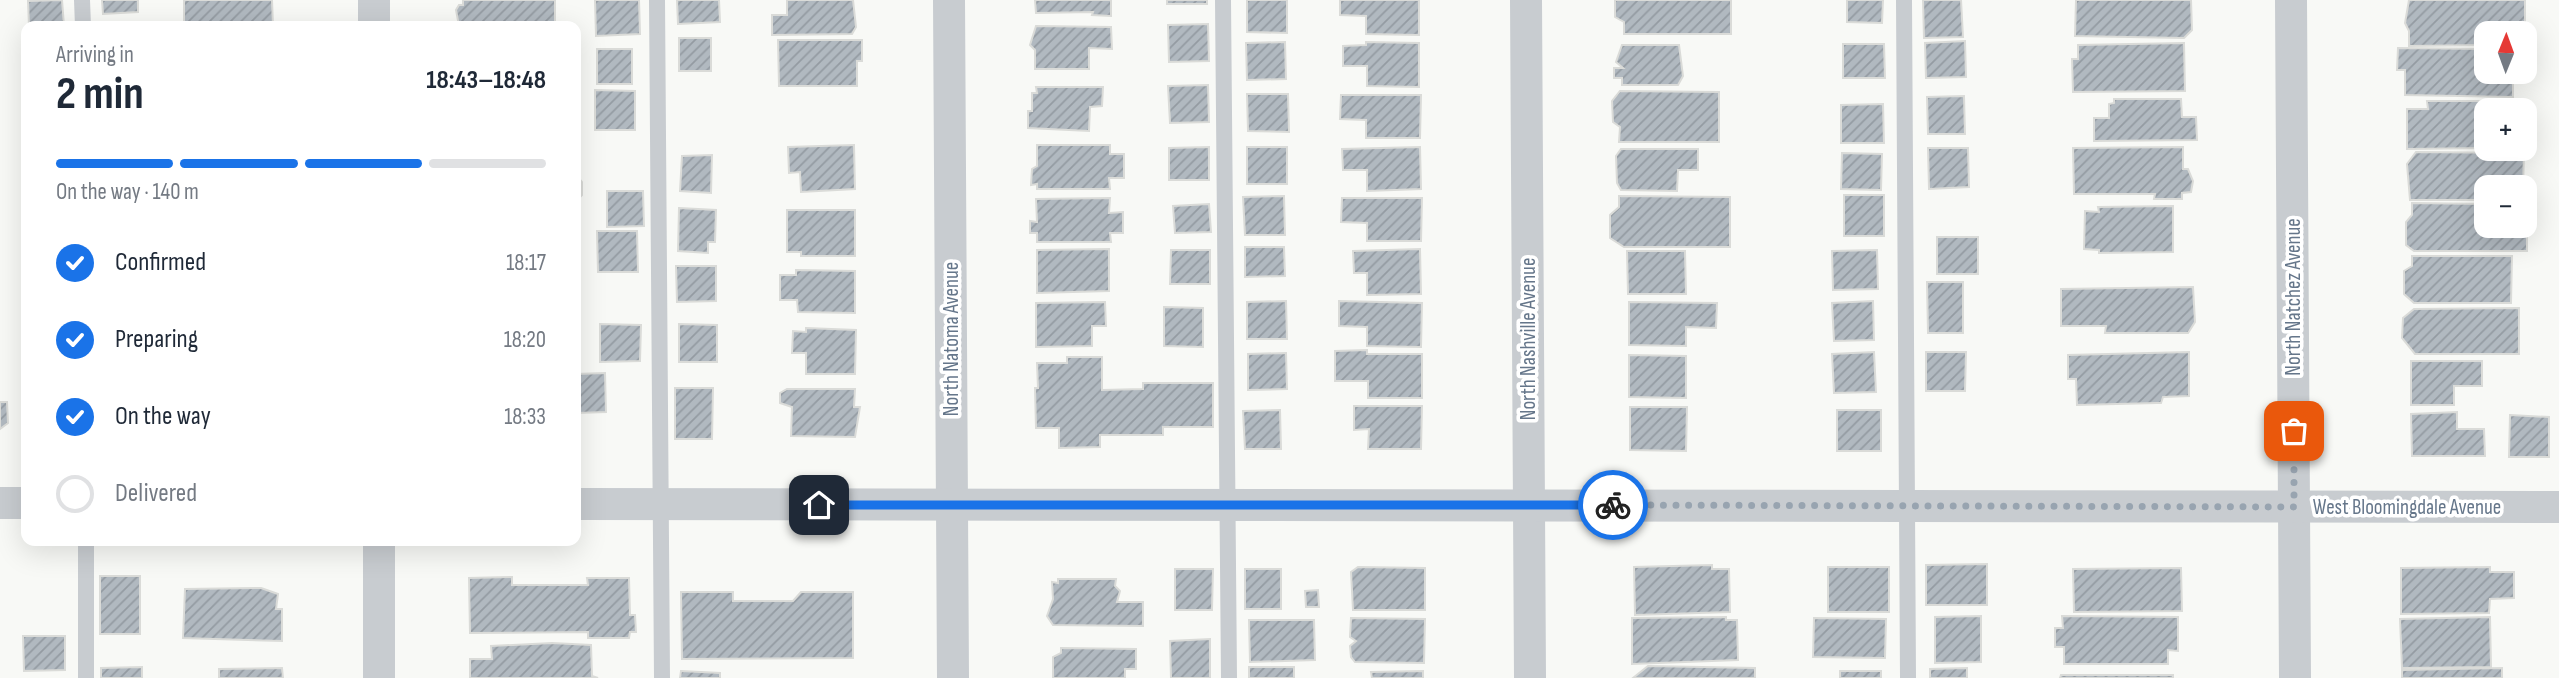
<!DOCTYPE html>
<meta charset="utf-8">
<style>
:root{--surface:#fff;--page:#f2f2f3;--text:#1f2937;--muted:#747a83;--line:#e0e1e3;--accent:#1a73e8}
body{margin:0;font-family:"Sofia Sans Condensed",sans-serif;background:var(--page);color:var(--text);height:100vh;display:flex;flex-direction:column;font-size:26px;white-space:nowrap}
*{box-sizing:border-box;margin:0}
p{font-size:23px;color:var(--muted)}
.icon{flex:none;width:38px;height:38px;fill:none;stroke:currentColor;stroke-width:2;stroke-linecap:round;stroke-linejoin:round}
.map{position:relative;flex:1;overflow:hidden}
.drawer{position:absolute;left:21px;top:21px;width:560px;height:525px;display:flex;flex-direction:column;background:var(--surface);border-radius:14px;box-shadow:0 7px 28px #0002}
.drawer>*{flex:none}
.needle{width:46px;rotate:1deg}
.fabs{position:absolute;left:2474px;top:21px;display:grid;gap:14px}
.fabs a{display:grid;place-items:center;width:63px;height:63px;border-radius:14px;background:var(--surface);box-shadow:0 7px 28px #0002;font-size:35px}
.pin{position:absolute;display:grid;place-items:center;width:60px;height:60px;color:#fff;margin:-30px;border-radius:14px;box-shadow:0 4px 10px #0006}
.courier{position:absolute;display:grid;place-items:center;width:70px;height:70px;margin:-35px;border:5px solid #1a73e8;border-radius:50%;background:#fff;color:#222;box-shadow:0 2px 9px #0007}
.summary em{font-style:normal;font-weight:700}
.summary div{display:flex;flex-direction:column-reverse}
.summary{display:flex;align-items:center;justify-content:space-between;height:119px;padding:0 35px}
h1{font-size:46px;font-weight:700;line-height:52px}
.bar{display:grid;grid-template-columns:repeat(4,1fr);gap:10px 7px;align-content:center;height:84px;padding:0 35px}
.bar i{height:9px;border-radius:5px;background:var(--line)}
.bar .on{background:var(--accent)}
.bar p{grid-column:span 4}
ol{padding:0 35px;list-style:none}
li{display:flex;align-items:center;gap:21px;height:77px}
li p{margin-inline-start:auto}
li .icon{padding:7px;border-radius:50%;background:var(--accent);color:#fff;stroke-width:4}
li:last-child{color:var(--muted)}
li i{width:38px;height:38px;border:4px solid var(--line);border-radius:50%}
.map>svg:first-child{display:block}
</style>
<div class="map">
<svg width="2559" height="678" viewBox="0 0 2559 678">
<defs>
<pattern id="building-hatch" width="6" height="6" patternUnits="userSpaceOnUse" patternTransform="scale(1.75)"><rect width="6" height="6" fill="#b1b9c0"/><path d="M-1 1l2-2M0 6l6-6M5 7l2-2" fill="none" stroke="#949ba2"/></pattern>
</defs>
<rect width="100%" height="100%" fill="#f8f9f6"/>
<g fill="url(#building-hatch)" stroke="#dadbd8" stroke-width="2">
<polygon points="62,0 64,26 29,26 28,1"/>
<polygon points="102,0 138,0 138,12 103,14"/>
<polygon points="184,0 272,0 273,26 184,26"/>
<polygon points="463,0 555,0 555,22 540,22 540,26 459,26 456,10 459,5 463,5"/>
<polygon points="595,0 639,0 640,34 596,36"/>
<polygon points="677,0 719,0 720,22 678,24"/>
<polygon points="787,0 853,0 856,27 852,34 772,35 772,15 787,15"/>
<polygon points="1035,0 1111,0 1111,16 1092,15 1093,12 1036,13"/>
<rect x="1167" y="0" width="40" height="4"/>
<polygon points="1247,0 1287,0 1287,33 1247,32"/>
<polygon points="1340,0 1419,0 1419,35 1366,34 1366,16 1340,15"/>
<polygon points="1615,0 1731,0 1731,34 1624,34 1624,22 1615,17"/>
<polygon points="1847,0 1883,0 1882,23 1847,22"/>
<polygon points="1923,0 1961,0 1963,37 1924,38"/>
<polygon points="2076,0 2191,0 2192,30 2184,38 2075,36"/>
<polygon points="2409,0 2525,0 2525,33 2487,33 2487,45 2409,46 2409,31 2405,23"/>
<polygon points="1208,24 1209,61 1169,62 1168,25"/>
<polygon points="1036,26 1111,27 1112,49 1089,48 1089,69 1035,69 1035,50 1030,45"/>
<rect x="679" y="38" width="32" height="33"/>
<polygon points="24,40 26,40 26,79 25,79"/>
<polygon points="778,40 862,40 862,61 857,61 857,86 779,86"/>
<polygon points="1965,41 1966,77 1926,78 1925,43"/>
<polygon points="1285,42 1286,79 1247,80 1246,43"/>
<polygon points="1366,42 1419,43 1419,87 1367,86 1367,66 1343,66 1343,46 1366,45"/>
<polygon points="2184,43 2185,91 2073,92 2072,59 2078,59 2078,45"/>
<polygon points="1843,44 1884,44 1885,78 1843,78"/>
<polygon points="1622,45 1679,45 1683,76 1678,85 1622,85 1622,78 1614,78 1614,68 1623,68 1616,62"/>
<polygon points="2398,48 2487,49 2487,72 2513,72 2513,97 2405,95 2405,70 2397,70"/>
<rect x="597" y="49" width="35" height="35"/>
<polygon points="1208,85 1209,122 1170,123 1168,86"/>
<polygon points="1036,87 1103,87 1102,106 1090,107 1089,131 1028,128 1028,111 1032,111 1032,93 1037,93"/>
<polygon points="595,90 635,91 635,130 595,130"/>
<polygon points="1620,91 1719,92 1719,142 1619,142 1620,127 1613,122 1612,101"/>
<polygon points="1247,94 1288,94 1289,132 1248,131"/>
<polygon points="1341,95 1421,95 1420,138 1366,138 1366,120 1340,119"/>
<polygon points="1964,96 1965,134 1928,134 1927,97"/>
<polygon points="2114,99 2181,99 2182,117 2196,117 2197,140 2094,141 2094,118 2109,118 2109,104 2114,103"/>
<polygon points="2427,101 2504,101 2504,110 2487,110 2487,148 2407,149 2407,109 2428,109"/>
<polygon points="1883,104 1884,143 1841,143 1841,105"/>
<polygon points="854,145 855,189 801,192 800,172 789,173 788,147"/>
<polygon points="1037,145 1110,145 1110,154 1124,154 1124,178 1109,178 1110,189 1037,189 1037,184 1031,185 1032,169 1037,166"/>
<polygon points="1209,147 1209,180 1169,180 1169,148"/>
<rect x="1247" y="147" width="40" height="37"/>
<polygon points="1420,147 1421,189 1367,191 1367,170 1343,170 1342,149"/>
<polygon points="2183,147 2183,169 2188,169 2193,181 2191,192 2182,193 2182,199 2154,199 2155,194 2074,194 2073,148"/>
<polygon points="1928,148 1968,148 1969,187 1929,189"/>
<polygon points="1621,149 1698,149 1698,170 1678,170 1677,191 1621,190 1617,183 1616,156"/>
<polygon points="24,150 26,150 26,184 23,184"/>
<polygon points="2416,152 2524,153 2523,187 2487,187 2487,200 2410,200 2407,164"/>
<polygon points="1842,153 1882,154 1881,190 1841,189"/>
<polygon points="712,155 711,193 680,191 682,156"/>
<polygon points="576,157 578,177 582,182 582,195 577,200 576,212"/>
<polygon points="607,191 643,191 644,226 607,227"/>
<rect x="1844" y="195" width="40" height="41"/>
<polygon points="1284,196 1285,235 1245,235 1243,197"/>
<polygon points="1619,196 1730,197 1730,247 1624,247 1610,238 1610,215 1619,207"/>
<polygon points="1110,198 1109,213 1123,212 1123,233 1110,233 1111,242 1037,242 1037,233 1030,233 1030,221 1037,222 1036,199"/>
<polygon points="1342,198 1422,198 1421,241 1367,241 1367,223 1341,222"/>
<polygon points="2412,203 2487,204 2487,226 2525,226 2527,204 2527,251 2414,251 2406,245 2406,222 2412,215"/>
<polygon points="1209,204 1211,232 1175,233 1173,206"/>
<polygon points="2173,206 2173,252 2099,253 2099,250 2084,249 2085,211 2099,212 2098,207"/>
<polygon points="679,208 716,210 715,242 708,242 708,253 678,251"/>
<polygon points="787,210 855,210 855,256 801,256 801,252 787,252"/>
<polygon points="597,231 637,231 638,272 598,272"/>
<rect x="1937" y="237" width="41" height="37"/>
<polygon points="1245,247 1284,247 1285,276 1245,277"/>
<polygon points="1109,249 1109,291 1037,293 1037,250"/>
<polygon points="1420,249 1421,294 1367,295 1367,273 1354,273 1353,251"/>
<polygon points="1171,250 1210,250 1210,284 1170,284"/>
<polygon points="1877,250 1878,289 1833,290 1832,251"/>
<polygon points="1627,251 1685,251 1686,294 1628,294"/>
<polygon points="24,256 26,256 26,293 25,293"/>
<polygon points="2412,256 2512,256 2511,303 2414,303 2404,294 2404,271 2412,266"/>
<polygon points="676,266 716,266 716,301 677,302"/>
<polygon points="796,270 855,271 855,313 798,312 797,300 780,300 780,275 796,275"/>
<polygon points="1927,282 1963,282 1963,333 1928,333"/>
<polygon points="2193,287 2195,322 2188,333 2105,333 2106,326 2061,326 2061,289"/>
<polygon points="1286,301 1287,339 1247,339 1247,302"/>
<polygon points="1339,301 1422,303 1421,347 1367,346 1367,327 1339,326"/>
<polygon points="1873,301 1874,340 1834,341 1832,303"/>
<polygon points="1105,302 1106,326 1092,326 1092,346 1036,347 1036,303"/>
<polygon points="1629,302 1717,303 1716,328 1686,327 1686,346 1629,345"/>
<polygon points="1164,307 1203,308 1203,347 1164,346"/>
<polygon points="2519,308 2519,354 2415,354 2402,338 2403,318 2414,309"/>
<polygon points="600,324 641,325 640,361 600,362"/>
<polygon points="679,324 717,325 717,362 679,362"/>
<polygon points="806,328 856,330 855,374 806,374 806,353 792,353 793,331 806,332"/>
<polygon points="1367,350 1367,354 1422,354 1422,398 1368,398 1368,381 1335,381 1335,351"/>
<polygon points="1874,352 1876,392 1834,393 1832,354"/>
<polygon points="1926,352 1966,352 1965,391 1926,391"/>
<polygon points="2189,352 2189,396 2163,397 2161,403 2157,403 2077,405 2076,379 2068,379 2068,355"/>
<polygon points="1286,353 1287,389 1248,390 1248,354"/>
<polygon points="1629,355 1686,356 1686,398 1629,397"/>
<polygon points="1067,357 1102,357 1102,390 1143,389 1143,383 1213,383 1213,427 1163,427 1163,435 1100,435 1100,447 1059,448 1059,428 1036,428 1035,388 1038,388 1037,363 1067,363"/>
<polygon points="2411,361 2482,361 2482,386 2454,386 2454,405 2411,405"/>
<polygon points="605,373 606,412 576,413 576,374"/>
<polygon points="675,388 713,388 712,439 675,439"/>
<polygon points="787,389 855,389 854,407 860,407 855,437 791,436 792,407 780,403 780,393"/>
<polygon points="0,402 7,402 8,423 0,429"/>
<polygon points="1354,406 1422,406 1421,449 1368,449 1369,429 1354,430"/>
<polygon points="1630,407 1687,407 1686,451 1630,450"/>
<polygon points="1280,410 1281,449 1245,449 1243,411"/>
<rect x="1837" y="410" width="44" height="41"/>
<polygon points="2457,412 2457,429 2484,429 2485,456 2412,456 2411,414"/>
<polygon points="2510,415 2549,417 2549,457 2509,457"/>
<polygon points="1987,564 1987,605 1926,605 1926,565"/>
<polygon points="1712,565 1712,569 1729,569 1730,612 1635,615 1634,567"/>
<polygon points="1358,567 1425,568 1425,610 1353,610 1351,572"/>
<rect x="1828" y="567" width="61" height="45"/>
<polygon points="2490,567 2490,572 2514,572 2514,598 2490,599 2489,613 2401,614 2401,568"/>
<polygon points="2181,568 2182,611 2074,612 2073,569"/>
<polygon points="1175,569 1213,569 1212,610 1175,610"/>
<rect x="1245" y="569" width="36" height="40"/>
<rect x="100" y="576" width="40" height="58"/>
<polygon points="512,577 512,585 588,585 587,578 629,578 630,615 635,615 636,632 630,632 629,638 588,638 588,632 470,633 469,578"/>
<polygon points="1058,579 1116,579 1115,586 1120,591 1117,602 1143,602 1143,626 1053,625 1047,616 1053,599 1052,582 1058,583"/>
<polygon points="261,588 278,594 276,609 282,609 282,641 183,638 185,589"/>
<polygon points="1318,590 1319,607 1306,607 1305,591"/>
<polygon points="681,592 733,592 733,601 793,601 801,592 853,592 853,658 682,659"/>
<polygon points="1981,616 1981,662 1935,663 1935,617"/>
<polygon points="2062,616 2178,617 2178,651 2168,650 2168,664 2064,664 2064,647 2055,647 2055,628 2063,628"/>
<polygon points="1726,617 1726,620 1737,620 1738,660 1632,664 1632,618"/>
<polygon points="2490,617 2491,667 2402,668 2400,619"/>
<polygon points="1351,618 1425,619 1424,663 1355,662 1351,657 1350,646 1356,641 1350,637"/>
<polygon points="1814,618 1886,619 1885,658 1813,657"/>
<polygon points="1249,620 1314,620 1315,660 1250,662"/>
<polygon points="23,636 65,636 65,670 24,671"/>
<polygon points="1210,639 1210,678 1171,678 1170,641"/>
<polygon points="552,643 591,645 592,676 598,678 470,678 470,659 492,659 491,646"/>
<polygon points="1061,648 1136,649 1136,669 1125,669 1125,678 1053,678 1053,657 1061,653"/>
<polygon points="1648,666 1755,668 1755,678 1633,678"/>
<polygon points="142,667 142,678 101,678 101,668"/>
<rect x="1249" y="667" width="45" height="11"/>
<polygon points="282,668 283,678 219,678 219,669"/>
<polygon points="1967,668 1967,678 1930,678 1930,669"/>
<polygon points="2502,668 2502,678 2402,678 2402,670"/>
<polygon points="681,671 720,673 720,678 680,678"/>
<polygon points="1423,671 1423,678 1372,678 1371,672"/>
<rect x="1840" y="671" width="41" height="7"/>
<polygon points="2061,675 2173,675 2173,678 2060,678"/>
</g>
<g fill="none" stroke-linecap="round" stroke-linejoin="round">
<g stroke="#c8ccd0" stroke-width="16">
<polyline points="82,0 83,26"/>
<polyline points="657,0 662,678"/>
<polyline points="1223,0 1229,678"/>
<polyline points="1904,0 1908,678"/>
<polyline points="86,541 86,678"/>
</g>
<g stroke="#c8ccd0" stroke-width="32">
<polyline points="374,0 374,26"/>
<polyline points="949,0 953,678"/>
<polyline points="1526,0 1530,678"/>
<polyline points="2291,0 2295,678"/>
<polyline points="0,503 26,503"/>
<polyline points="576,504 2559,507"/>
<polyline points="379,541 379,678"/>
</g>
</g>
<g fill="none" stroke-linecap="round" stroke-linejoin="round">
<polyline stroke="#98a4b0" stroke-width="7" stroke-dasharray="0 12.6" points="1613,505 2294,507 2294,431"/>
<polyline stroke="#1a73e8" stroke-width="9" points="819,505 1613,505"/>
</g>
<g text-anchor="middle" stroke-width="7" stroke-linejoin="round" paint-order="stroke">
<g font-size="21" fill="#65768a" stroke="#fff">
<text transform="translate(2293 297) rotate(-90)" y="7">North Natchez Avenue</text>
<text transform="translate(951 339) rotate(-90)" y="7">North Natoma Avenue</text>
<text transform="translate(1528 339) rotate(-90)" y="7">North Nashville Avenue</text>
<text x="2407" y="514">West Bloomingdale Avenue</text>
</g>
</g>
</svg>
<div class="fabs">
<a><svg class="needle" viewBox="-14 -14 28 28"><path d="M0-13l5 13h-10z" fill="#e53935"/><path d="M0 13l5-13h-10z" fill="#747a83"/></svg></a>
<a>+</a>
<a>−</a>
</div>
<div class="pin" style="left:2294px;top:431px;background:#ea580c"><svg class="icon" aria-label="bag" viewBox="0 0 24 24"><path d="M5 8h14l-1 12H6zM9 8a3 3 0 0 1 6 0"/></svg></div>
<div class="pin" style="left:819px;top:505px;background:#1f2937"><svg class="icon" aria-label="home" viewBox="0 0 24 24"><path d="M3 11l9-7 9 7M6 9v11h12V9"/></svg></div>
<div class="courier" style="left:1613px;top:505px"><svg class="icon" aria-label="bike" viewBox="0 0 24 24"><circle cx="6" cy="16" r="4"/><circle cx="18" cy="16" r="4"/><path d="M6 16l4-8h5l3 8M10 8l3 8H6M13 5h3"/></svg></div>
<section class="drawer">
<div class="summary"><div><h1>2 min</h1><p>Arriving in</p></div><em>18:43–18:48</em></div>
<div class="bar"><i class="on"></i><i class="on"></i><i class="on"></i><i></i><p>On the way · 140 m</p></div>
<ol>
<li><svg class="icon" aria-label="check" viewBox="0 0 24 24"><path d="M5 12l5 5 9-10"/></svg>Confirmed<p>18:17</p></li>
<li><svg class="icon" aria-label="check" viewBox="0 0 24 24"><path d="M5 12l5 5 9-10"/></svg>Preparing<p>18:20</p></li>
<li><svg class="icon" aria-label="check" viewBox="0 0 24 24"><path d="M5 12l5 5 9-10"/></svg>On the way<p>18:33</p></li>
<li><i></i>Delivered</li>
</ol>
</section>
</div>
